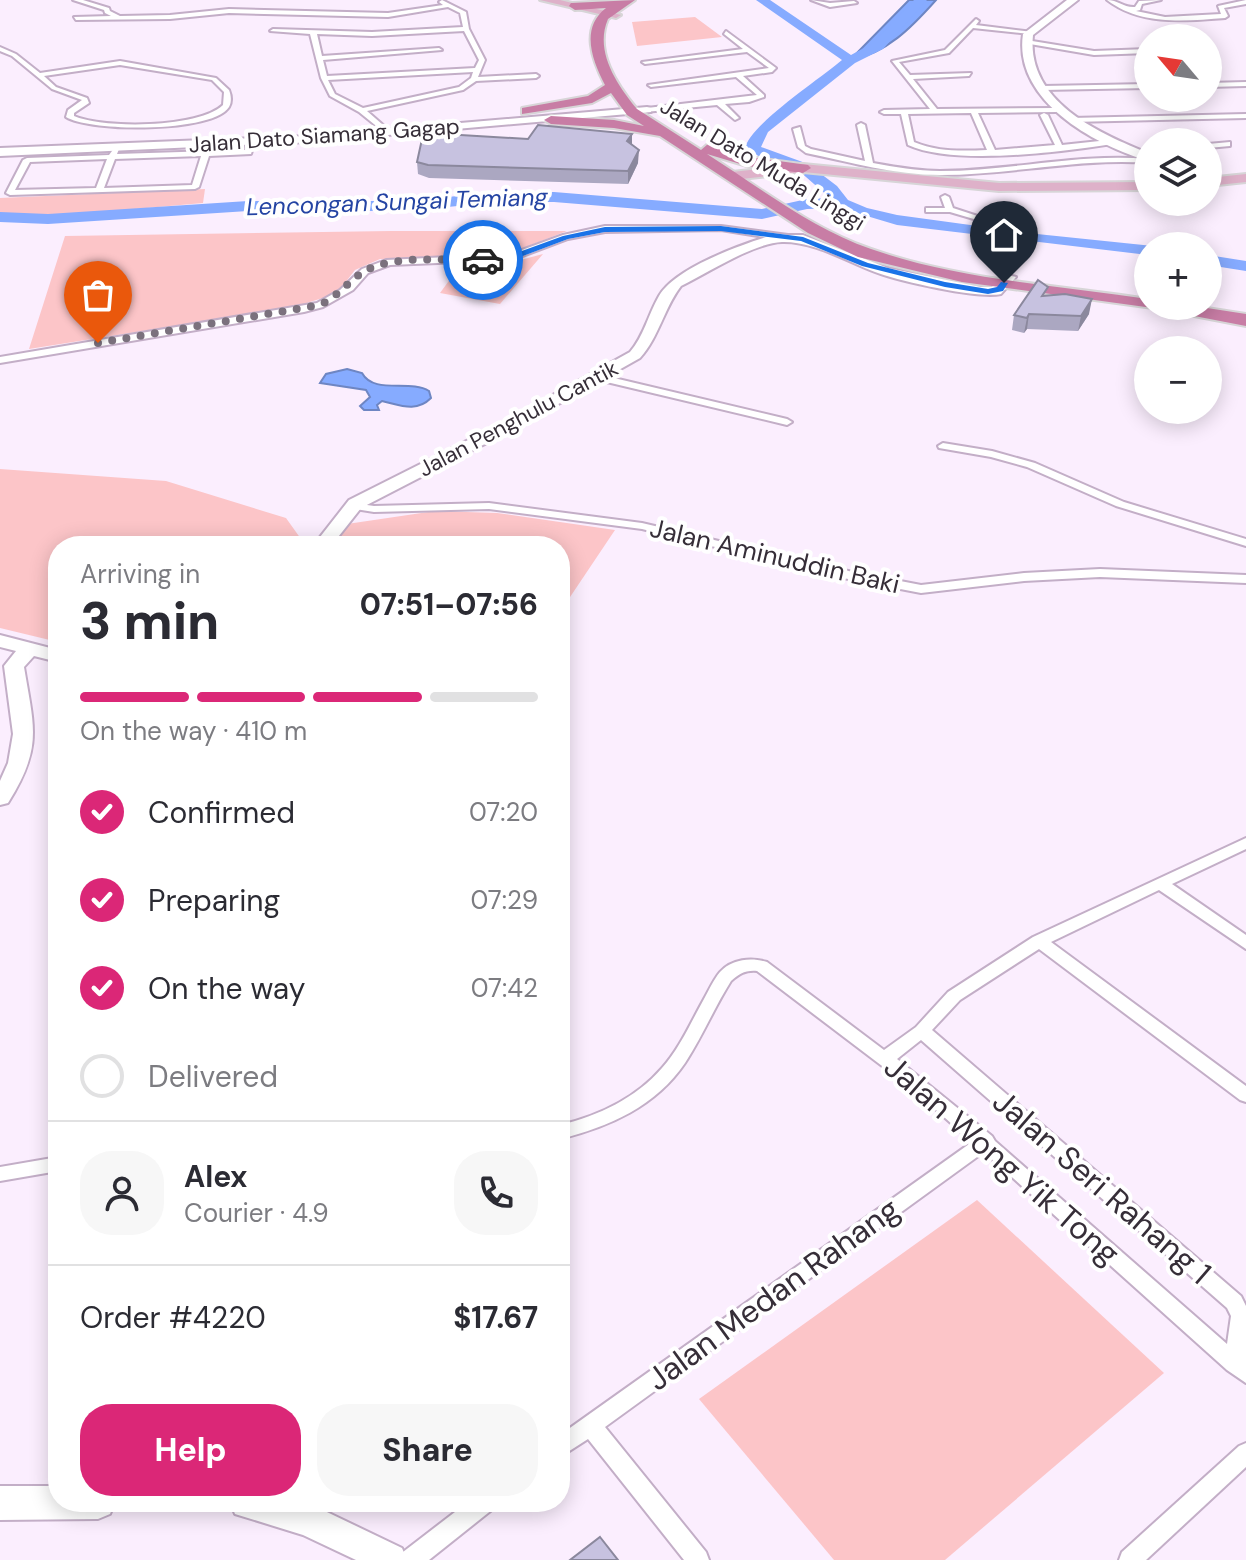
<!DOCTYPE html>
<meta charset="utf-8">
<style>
:root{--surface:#fff;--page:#f7f7f7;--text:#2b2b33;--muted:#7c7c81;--line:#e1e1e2;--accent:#db2777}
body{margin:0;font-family:"DM Sans",sans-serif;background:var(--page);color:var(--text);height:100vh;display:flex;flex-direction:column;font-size:30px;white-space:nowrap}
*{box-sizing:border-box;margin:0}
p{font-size:26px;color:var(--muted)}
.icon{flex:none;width:44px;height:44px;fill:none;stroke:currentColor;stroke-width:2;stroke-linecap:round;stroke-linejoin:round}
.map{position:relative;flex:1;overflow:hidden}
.sheet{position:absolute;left:48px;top:536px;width:522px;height:976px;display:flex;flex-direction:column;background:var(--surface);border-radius:32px;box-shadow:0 4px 20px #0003}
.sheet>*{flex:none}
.needle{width:52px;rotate:299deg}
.buttons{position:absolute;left:1134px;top:24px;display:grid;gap:16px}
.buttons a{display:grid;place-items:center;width:88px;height:88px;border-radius:50%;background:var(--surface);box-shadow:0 4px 20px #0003;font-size:40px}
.pin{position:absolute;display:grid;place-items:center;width:68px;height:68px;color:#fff;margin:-82px -34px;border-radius:50% 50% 50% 0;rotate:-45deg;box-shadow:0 0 8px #0007}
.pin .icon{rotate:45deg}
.courier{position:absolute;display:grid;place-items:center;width:80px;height:80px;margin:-40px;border:6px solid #1a73e8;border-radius:50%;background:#fff;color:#222;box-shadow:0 2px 10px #0007}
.headline em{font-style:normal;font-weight:800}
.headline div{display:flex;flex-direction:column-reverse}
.headline{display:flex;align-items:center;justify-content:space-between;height:136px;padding:0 32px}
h1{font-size:52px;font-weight:800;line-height:60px}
.bar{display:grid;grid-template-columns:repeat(4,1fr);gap:12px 8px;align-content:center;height:96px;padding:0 32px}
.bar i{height:10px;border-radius:6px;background:var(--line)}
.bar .active{background:var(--accent)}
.bar p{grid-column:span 4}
.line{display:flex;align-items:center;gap:20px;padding:0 32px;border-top:2px solid var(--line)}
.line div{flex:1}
.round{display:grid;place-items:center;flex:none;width:84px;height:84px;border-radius:32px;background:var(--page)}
ol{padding:0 32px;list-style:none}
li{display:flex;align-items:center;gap:24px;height:88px}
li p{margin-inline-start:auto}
li .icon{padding:8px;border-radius:50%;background:var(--accent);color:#fff;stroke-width:4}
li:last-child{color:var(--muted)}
li i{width:44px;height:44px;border:4px solid var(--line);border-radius:50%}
.cta{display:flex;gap:16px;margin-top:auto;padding:16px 32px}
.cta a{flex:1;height:92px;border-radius:32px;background:var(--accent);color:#fff;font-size:32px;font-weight:800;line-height:92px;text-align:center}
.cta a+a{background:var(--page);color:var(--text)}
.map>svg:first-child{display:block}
</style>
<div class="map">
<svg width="1246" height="1560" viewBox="0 0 1246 1560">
<rect width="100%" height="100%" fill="#fbeefe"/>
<g fill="#fcc5c8">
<polygon points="695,17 722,37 637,46 632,22"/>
<polygon points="205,189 203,203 56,216 0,214 0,198"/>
<polygon points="391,231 567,231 502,256 380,259 355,270 341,288 329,296 294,307 29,349 65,236"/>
<polygon points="543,254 500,304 440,293 459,267 509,263"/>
<polygon points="0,469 166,481 286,518 301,539 295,546 58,546 58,642 0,628"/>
<polygon points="435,511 497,513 615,530 560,612 560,546 332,546 347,524"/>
<polygon points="977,1200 1164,1373 945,1560 834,1560 699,1399"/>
</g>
<g fill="#86abff" stroke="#6e86c3" stroke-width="2">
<path d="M909 0H936C912 27 886 54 850 60Z"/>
<path d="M347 369 362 373C374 395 410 379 429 391L431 398C416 413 400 405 382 401L377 405 379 410H364L360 406 370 397 366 390 320 383 326 374Z"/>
</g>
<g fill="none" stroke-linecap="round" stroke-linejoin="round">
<g fill="#86abff" fill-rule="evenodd">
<path d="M756 0H770L851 55 873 43 914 0H927L883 49 855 63 768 132 761 147 808 164 837 186 848 200 867 208 897 215 1037 234 1153 246H1148V255L897 225 840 208 807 209 762 219 554 202H498L407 211H248L48 224 0 222V212L48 214 248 201H407L498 192H554L762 209 807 199 830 198 798 170 774 164 745 149C748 126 821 78 842 60Z"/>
<polygon points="1208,255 1246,261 1246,271 1208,265"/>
</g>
<defs>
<g id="street">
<path d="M73 0H83L109 8 110 11 120 16 170 15 229 9 388 13 443 5 439 2 442 0 466 12 469 29 485 60 478 77 536 74 539 76 536 78 476 81 463 90 367 111 383 125 384 127 380 129 359 112 330 96 321 78 310 34 270 31 273 29 372 32 463 27 460 13 448 7 388 17 229 13 170 19 76 20 74 17 111 16 105 13 104 10ZM464 31 479 60 475 68 327 76 323 60 442 50 439 48 322 56 317 34 372 36ZM473 72 471 78 459 87 363 108 335 94 328 80Z"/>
<polygon points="811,0 830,3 854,1 857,3 830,7"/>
<path d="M1107 0C1118 0 1124 8 1135 7L1139 1 1161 0 1142 4 1140 10 1136 11 1165 17 1221 14 1218 6 1246 0V4L1224 8 1228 16 1225 18C1185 21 1141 26 1107 0Z"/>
<path d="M976 19 979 21 976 25 1033 32 1030 34 973 28 949 53 899 62 910 75 971 73 969 76 913 79 937 109 1056 108 1060 110 1056 112 978 113 995 150 1055 145 1040 115 1044 113 1048 115 1062 145 1109 140 1113 142 1112 144C1062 152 953 166 908 145L901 114H884L880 112 884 110 930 109 892 61 945 50ZM971 113 987 150C963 151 937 152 914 142L908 114Z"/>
<polygon points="726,31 776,68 772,72 743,76 764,95 764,97 749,102 725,104 739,118 735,120 717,105 675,109 693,123 693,127 690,127 667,110 644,112 647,108 757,95 736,77 651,87 648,85 769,68 747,52 645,64 642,62 743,49 724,34"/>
<polygon points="1026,40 1094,51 1148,49 1148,53 1094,55 1024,43"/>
<path d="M0 47 16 54 40 73 120 61 216 78 229 90C231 95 232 102 229 107 213 133 90 132 66 117L68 110 82 100 52 89 12 56 0 51ZM120 65 212 80 224 92 223 105C199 128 104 129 74 116V113L89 103 87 98 56 87 44 76Z"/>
<polygon points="1246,82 1246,86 1208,87 1208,83"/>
<polygon points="1148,84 1148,88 1043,90 1040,88 1043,86"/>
<polygon points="1246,114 1246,118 1071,122 1067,120 1071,118"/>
<path d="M861 123 865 125 873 163C895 167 917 171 940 171 1010 171 1078 153 1148 159V163C1078 158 1010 175 940 175 895 175 850 162 806 153L798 147 793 129 800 127 805 146 811 149 865 161 857 125Z"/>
<path d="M248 139 255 141 251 154 209 156 199 187 195 189 10 195 6 193 23 160 27 158 109 155 115 147 119 149 117 154 245 150ZM201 156 192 185 104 188 115 159ZM107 159 96 188 15 190 30 162Z"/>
<polygon points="1230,142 1230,146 1208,148 1208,144"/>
<polygon points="945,195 949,197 953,208 1005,225 1001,227 950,212 926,212 926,208 945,208 941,197"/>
<polygon points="605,226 721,226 788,235 792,238 788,241 721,230 605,232 568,239 512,260 390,265 368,273 353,290 323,307 304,312 0,363 0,357 317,303 340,290 362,269 386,260 511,254 563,235"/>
<polygon points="597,374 787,419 792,422 787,425 594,379 594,375"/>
<polygon points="943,443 992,451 1035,463 1124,502 1246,539 1246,546 1116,506 1027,467 991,457 939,448 938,446"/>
<polygon points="353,503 374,506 489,503 642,523 838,569 921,585 1024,573 1100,569 1246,575 1246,583 1100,577 1024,581 921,593 838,577 642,529 489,509 374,512 349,508 347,506"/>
<path d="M1246 838V849L1172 884 1246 935V949L1159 890 1051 942 1246 1086V1102L1240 1100 1039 949 960 1000 932 1030 1241 1296 1246 1306V1383L1227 1370 984 1152 605 1427 706 1552 709 1560H684L588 1439 560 1457V1435L972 1142 915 1091 757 971C745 970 739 974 731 981 714 1008 702 1037 685 1063 656 1106 609 1127 560 1139V1125C598 1116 636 1098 662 1068 680 1048 691 1022 704 999 709 990 714 979 720 972 732 959 751 957 767 962L884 1050 916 1027 948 992 1033 937ZM921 1040 1227 1308 1231 1316 1227 1344 995 1141 992 1136 897 1059Z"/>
<polygon points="58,1157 58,1171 0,1181 0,1167"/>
<polygon points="1246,1443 1246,1467 1146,1560 1119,1560 1122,1552 1239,1446"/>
<polygon points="468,1502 496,1502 493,1509 429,1560 400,1560 403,1552"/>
</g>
<g id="secondary">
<path d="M1067 0H1078L1033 35C1026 101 1098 133 1148 153V161C1095 145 1013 101 1023 34Z"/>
<polygon points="647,107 651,108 651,112 308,142 0,156 0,148 308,136"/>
<path d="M773 235H803L888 268 981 287H992L1004 274 1016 277 1001 294C978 299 898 281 875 272 846 261 813 241 782 242 753 243 708 273 681 286 664 308 659 337 640 358L514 429 361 508 331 546H313L349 500 502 423 630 352C644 336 648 315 659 296 675 268 742 244 773 235Z"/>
<path d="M0 635 58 650V662L34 656 24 667C34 728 43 747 8 803L0 805V781L8 763 13 734 4 666 16 651 0 647Z"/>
<polygon points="0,1486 58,1486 58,1502 115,1502 110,1514 98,1519 0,1520"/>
<polygon points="230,1502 306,1502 402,1548 407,1560 356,1560 303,1535 235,1514"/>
</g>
<g id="primary">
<polygon points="540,0 560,0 621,15 616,18"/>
<polygon points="803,164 999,183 1148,182 1148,190 999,191 803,172 732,180 725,176 732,172"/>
<polygon points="1246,174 1246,182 1208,186 1208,178"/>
</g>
<path id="highway" d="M635 0 608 19C594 51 617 85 637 109L701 150 708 144 749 157 808 165 811 168 803 173 747 166 707 154C759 187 812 229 871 249 959 280 1057 285 1148 299V306H1194L1246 314V326L1153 308 962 282 858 257 808 233 660 136 614 128 551 124 544 120 551 116 614 120 644 126 627 115 611 93 592 103 522 114V108L588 96 605 85C592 60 580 28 606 8L575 10 569 6 571 3Z"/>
</defs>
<use href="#street" stroke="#c3aec7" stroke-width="4"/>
<use href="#secondary" stroke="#c3aec7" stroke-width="4"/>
<use href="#primary" stroke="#d7d5d7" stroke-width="4"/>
<use href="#highway" stroke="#d7d5d7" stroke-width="4"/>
<use href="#street" fill="#fff" fill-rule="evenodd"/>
<use href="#secondary" fill="#fff" fill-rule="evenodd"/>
<use href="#primary" fill="#deb1c9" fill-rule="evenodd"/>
<use href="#highway" fill="#c87da5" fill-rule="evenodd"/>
</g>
<g fill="#aba7c1">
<polygon points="632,145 638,163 628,184 429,178 418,174 417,162"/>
<polygon points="1047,295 1089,314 1078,331 1027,329 1024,333 1012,330 1014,315"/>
</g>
<g fill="#8b889d">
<polygon points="632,134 632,146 627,141"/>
<polygon points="639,150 638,163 628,184 628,171"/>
<polygon points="1092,299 1089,314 1078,331 1081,316"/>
<polygon points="1029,314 1027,329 1024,333 1027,318"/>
</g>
<g fill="#c7c2e0" stroke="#8b889d" stroke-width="2">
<polygon points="538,125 632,134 627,141 639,150 628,171 428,165 417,162 422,139 444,134 528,139"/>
<polygon points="1038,280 1048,287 1042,296 1065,294 1092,299 1081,316 1029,314 1027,318 1014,315"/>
<polygon points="600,1537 618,1560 570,1560"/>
</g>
<polygon fill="#1a73e8" points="721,226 803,237 868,263 945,282 988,289 997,287 1001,282 1008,283 1003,291 988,294 945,287 862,266 801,241 721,231 605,232 568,239 515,259 483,263 479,260 511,255 563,236 605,227"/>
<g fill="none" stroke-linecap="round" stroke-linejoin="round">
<path stroke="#7b717d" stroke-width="8" stroke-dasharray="0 14.4" d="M98 343 320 305C339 296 348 281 365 271 393 254 451 261 483 260"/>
</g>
<g text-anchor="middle" stroke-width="8" stroke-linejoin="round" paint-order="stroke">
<g font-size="22" fill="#362e38" stroke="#fff">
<text transform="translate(324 135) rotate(-4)" y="8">Jalan Dato Siamang Gagap</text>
<text transform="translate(763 164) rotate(31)" y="8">Jalan Dato Muda Linggi</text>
<text transform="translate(518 418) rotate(-28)" y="8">Jalan Penghulu Cantik</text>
</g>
<g font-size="24" font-style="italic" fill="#2444a3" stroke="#fff">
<text transform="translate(397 202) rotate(-2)" y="8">Lencongan Sungai Temiang</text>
</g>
<g font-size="26" fill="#362e38" stroke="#fff">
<text transform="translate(775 556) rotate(13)" y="9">Jalan Aminuddin Baki</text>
</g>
<g font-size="32" fill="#362e38" stroke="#fff">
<text transform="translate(1002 1160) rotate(41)" y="11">Jalan Wong Yik Tong</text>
<text transform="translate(1102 1187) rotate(41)" y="11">Jalan Seri Rahang 1</text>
<text transform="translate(773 1294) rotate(-36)" y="11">Jalan Medan Rahang</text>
</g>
</g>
</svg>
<div class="buttons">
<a><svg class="needle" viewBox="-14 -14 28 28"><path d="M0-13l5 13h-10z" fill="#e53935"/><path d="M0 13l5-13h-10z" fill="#7c7c81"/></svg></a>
<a><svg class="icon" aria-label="layers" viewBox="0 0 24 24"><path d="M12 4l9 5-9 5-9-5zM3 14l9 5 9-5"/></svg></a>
<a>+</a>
<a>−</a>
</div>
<div class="pin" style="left:98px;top:343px;background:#ea580c"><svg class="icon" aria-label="bag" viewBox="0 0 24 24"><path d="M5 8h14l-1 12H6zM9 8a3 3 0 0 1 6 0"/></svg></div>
<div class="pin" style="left:1004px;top:283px;background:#1f2937"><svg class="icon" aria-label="home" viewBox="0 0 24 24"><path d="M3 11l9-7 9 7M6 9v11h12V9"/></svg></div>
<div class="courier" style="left:483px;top:260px"><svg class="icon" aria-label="car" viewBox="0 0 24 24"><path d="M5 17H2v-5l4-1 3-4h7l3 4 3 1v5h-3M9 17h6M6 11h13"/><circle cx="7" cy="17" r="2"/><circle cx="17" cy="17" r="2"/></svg></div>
<section class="sheet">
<div class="headline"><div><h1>3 min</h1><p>Arriving in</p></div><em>07:51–07:56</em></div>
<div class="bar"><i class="active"></i><i class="active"></i><i class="active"></i><i></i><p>On the way · 410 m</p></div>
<ol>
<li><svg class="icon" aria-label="check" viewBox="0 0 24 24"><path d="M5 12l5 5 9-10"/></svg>Confirmed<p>07:20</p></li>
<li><svg class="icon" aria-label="check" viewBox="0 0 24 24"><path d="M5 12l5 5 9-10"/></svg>Preparing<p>07:29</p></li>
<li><svg class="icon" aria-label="check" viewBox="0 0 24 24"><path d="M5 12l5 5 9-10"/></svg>On the way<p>07:42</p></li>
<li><i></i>Delivered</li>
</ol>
<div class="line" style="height:144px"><a class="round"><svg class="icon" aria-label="person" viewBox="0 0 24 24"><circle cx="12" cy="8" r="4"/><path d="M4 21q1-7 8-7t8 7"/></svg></a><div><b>Alex</b><p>Courier · 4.9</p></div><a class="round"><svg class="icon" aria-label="phone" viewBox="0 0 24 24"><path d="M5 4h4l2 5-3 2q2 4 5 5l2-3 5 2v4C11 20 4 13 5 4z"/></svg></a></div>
<div class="line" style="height:104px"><div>Order #4220</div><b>$17.67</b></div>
<div class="cta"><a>Help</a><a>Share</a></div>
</section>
</div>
